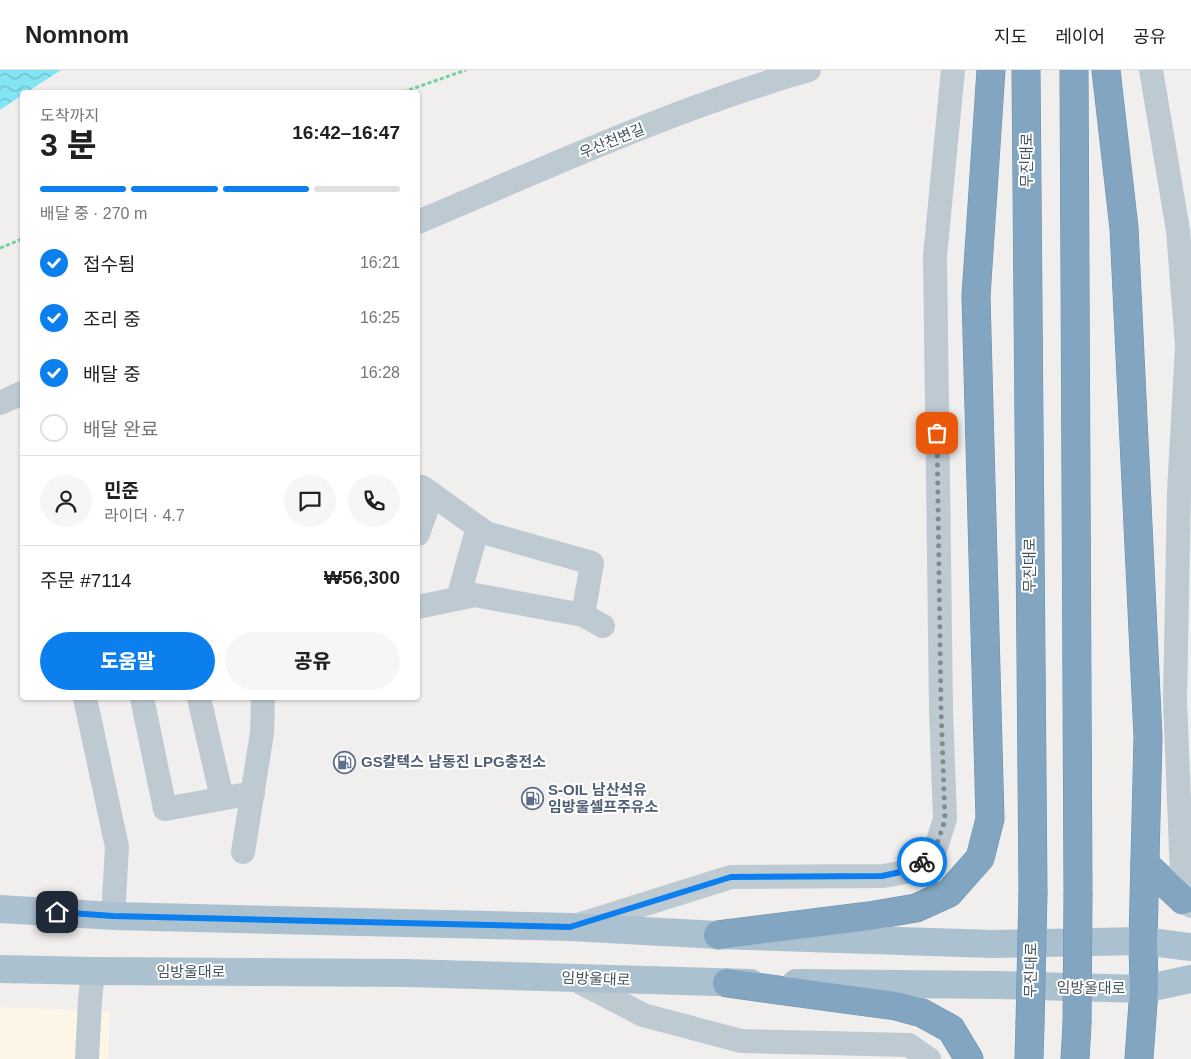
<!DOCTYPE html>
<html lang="ko">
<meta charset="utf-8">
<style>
:root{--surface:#fff;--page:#f6f6f6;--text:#202124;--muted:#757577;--line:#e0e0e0;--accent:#0b7fee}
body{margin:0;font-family:Helvetica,"Noto Sans KR",sans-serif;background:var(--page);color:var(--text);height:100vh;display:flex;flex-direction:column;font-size:19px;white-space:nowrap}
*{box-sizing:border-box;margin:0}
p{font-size:16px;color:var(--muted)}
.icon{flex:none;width:28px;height:28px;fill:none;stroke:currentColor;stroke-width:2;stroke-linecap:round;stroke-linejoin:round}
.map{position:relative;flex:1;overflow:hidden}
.details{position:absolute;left:20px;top:20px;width:400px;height:610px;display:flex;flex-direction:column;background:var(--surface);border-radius:5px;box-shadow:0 1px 4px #0004}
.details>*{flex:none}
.pin{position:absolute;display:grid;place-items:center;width:42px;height:42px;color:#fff;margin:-21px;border-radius:10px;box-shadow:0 2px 8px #0006}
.courier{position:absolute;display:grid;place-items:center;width:50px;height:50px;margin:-25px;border:4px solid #0b7fee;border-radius:50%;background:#fff;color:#222;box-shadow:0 1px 6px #0007}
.headline em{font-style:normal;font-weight:800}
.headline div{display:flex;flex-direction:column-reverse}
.headline{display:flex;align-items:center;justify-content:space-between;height:85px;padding:0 20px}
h1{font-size:32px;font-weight:800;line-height:38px}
.bar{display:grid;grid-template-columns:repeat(4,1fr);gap:8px 5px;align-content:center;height:60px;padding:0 20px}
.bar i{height:6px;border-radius:4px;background:var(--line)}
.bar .active{background:var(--accent)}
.bar p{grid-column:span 4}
.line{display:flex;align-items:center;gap:12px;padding:0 20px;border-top:1px solid var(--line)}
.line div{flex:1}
.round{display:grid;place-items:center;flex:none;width:52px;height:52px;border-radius:26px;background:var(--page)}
ol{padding:0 20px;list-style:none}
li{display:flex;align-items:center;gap:15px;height:55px}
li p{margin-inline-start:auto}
li .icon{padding:5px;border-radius:50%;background:var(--accent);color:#fff;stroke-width:4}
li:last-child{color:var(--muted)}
li i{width:28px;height:28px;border:2px solid var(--line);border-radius:50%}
.action{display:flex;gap:10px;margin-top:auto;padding:10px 20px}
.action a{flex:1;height:58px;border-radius:30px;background:var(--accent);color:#fff;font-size:20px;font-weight:800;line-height:58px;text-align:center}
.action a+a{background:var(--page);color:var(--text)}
header{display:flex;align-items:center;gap:30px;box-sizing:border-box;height:70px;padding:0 25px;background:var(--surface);border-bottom:1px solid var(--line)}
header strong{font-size:24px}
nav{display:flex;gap:28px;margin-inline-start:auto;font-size:18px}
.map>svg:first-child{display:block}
</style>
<header>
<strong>Nomnom</strong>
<nav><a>지도</a><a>레이어</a><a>공유</a></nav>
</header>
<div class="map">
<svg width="1191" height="989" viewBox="0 0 1191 989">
<defs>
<pattern id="water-waves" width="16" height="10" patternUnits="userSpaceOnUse" patternTransform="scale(1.25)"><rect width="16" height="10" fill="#83e4f3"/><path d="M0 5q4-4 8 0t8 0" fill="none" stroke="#6dbbc8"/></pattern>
</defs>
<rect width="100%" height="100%" fill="#f1eeee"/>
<polygon fill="#fdf5e6" points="0,937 110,941 108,989 0,989"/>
<polygon fill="url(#water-waves)" points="0,0 61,0 27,22 22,22 22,25 0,40"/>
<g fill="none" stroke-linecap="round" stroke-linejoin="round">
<defs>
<g id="highway">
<polyline points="1026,0 1033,822"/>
<polyline points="1074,0 1078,823"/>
<polyline points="1106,0 1124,158 1148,667 1143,871 1144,919 1139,989"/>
<polyline points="1145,794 1183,830"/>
<polyline points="718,865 869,846 916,838 949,823 980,788 990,749 976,226 991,0"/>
<polyline points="727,913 896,936 922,943 951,959 969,989"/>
<polyline points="1029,989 1030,954"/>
<polyline points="1075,989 1077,954"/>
</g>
</defs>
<use href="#highway" stroke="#6d91ad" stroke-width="29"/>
<g stroke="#6fd39a" stroke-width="3" stroke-dasharray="4 2.5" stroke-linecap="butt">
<polyline points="403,22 466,0"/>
<polyline points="0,178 22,169"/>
</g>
<g stroke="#becad2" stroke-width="24">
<polyline points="1151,0 1178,160 1187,276 1179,422 1175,630 1183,830 1191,836"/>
<path d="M418 152C546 98 675 38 809 0"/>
<polyline points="0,333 22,323"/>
<polyline points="418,418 422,417 486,463 592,493 583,545"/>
<polyline points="418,464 432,424"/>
<polyline points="458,528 478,457"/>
<polyline points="418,537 475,525 583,545 603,556"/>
<polyline points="85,628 117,777 113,846"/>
<polyline points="142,628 165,739 253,723"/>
<polyline points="199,628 222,728"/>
<polyline points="243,782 262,663 263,628"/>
<polyline points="578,855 731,807 883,806 910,801 934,783 945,749 941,639 935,186 953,0"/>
<polyline points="574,909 643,945 741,971 909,975 929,989"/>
<polyline points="87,989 90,930 93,901"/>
</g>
<g stroke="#acc1d0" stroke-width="28">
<polyline points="0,839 113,846 570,857 718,865 993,874 1143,871 1191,877"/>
<polyline points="0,899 93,901 406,903 751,913"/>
<polyline points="796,913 998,915 1144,919 1191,909"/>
</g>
<use href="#highway" stroke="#82a6c1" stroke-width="28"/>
<defs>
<g id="highway-bridge">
<polyline points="1030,954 1033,822"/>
<polyline points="1077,954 1078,823"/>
</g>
</defs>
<use href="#highway-bridge" stroke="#6d91ad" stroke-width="29" stroke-linecap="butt"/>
<use href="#highway-bridge" stroke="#82a6c1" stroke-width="28"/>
</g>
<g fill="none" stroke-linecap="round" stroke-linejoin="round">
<polyline stroke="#818a90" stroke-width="5" stroke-dasharray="0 9" points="922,792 934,783 945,750 941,639 937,363"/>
<polyline stroke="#0b7fee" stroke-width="6" points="57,842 113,846 570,857 731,807 882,806 910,800 922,792"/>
</g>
<defs>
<symbol id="fuel-ring" viewBox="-11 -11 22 22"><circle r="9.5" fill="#fff" stroke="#5c6f8a" stroke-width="1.5"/><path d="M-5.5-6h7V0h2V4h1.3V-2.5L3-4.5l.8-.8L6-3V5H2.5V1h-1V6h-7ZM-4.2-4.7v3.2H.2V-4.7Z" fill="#5c6f8a"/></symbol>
</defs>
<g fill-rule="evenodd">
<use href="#fuel-ring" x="332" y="680" width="25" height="25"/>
<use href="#fuel-ring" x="520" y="716" width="25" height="25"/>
</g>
<g text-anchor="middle" stroke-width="4" stroke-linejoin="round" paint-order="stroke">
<g font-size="15" fill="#45545d" stroke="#fff">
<text transform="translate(612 71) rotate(-22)" y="5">우산천변길</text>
<text transform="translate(1027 90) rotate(-90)" y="5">무진대로</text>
<text transform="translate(1030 495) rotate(-90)" y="5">무진대로</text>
<text transform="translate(1031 900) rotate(-89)" y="5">무진대로</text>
<text x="191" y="907">임방울대로</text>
<text transform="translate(596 909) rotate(2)" y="5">임방울대로</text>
<text transform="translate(1091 918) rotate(1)" y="5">임방울대로</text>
</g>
<g font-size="15" font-weight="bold" fill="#4e5e75" stroke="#fff" text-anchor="start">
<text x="361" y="697">GS칼텍스 남동진 LPG충전소</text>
<text x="548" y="725">S-OIL 남산석유<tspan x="548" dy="17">임방울셀프주유소</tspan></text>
</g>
</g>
</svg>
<div class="pin" style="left:937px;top:363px;background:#ea580c"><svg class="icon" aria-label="bag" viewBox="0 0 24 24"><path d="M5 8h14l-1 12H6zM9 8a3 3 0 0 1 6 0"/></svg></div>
<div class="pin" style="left:57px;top:842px;background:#1f2937"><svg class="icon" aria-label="home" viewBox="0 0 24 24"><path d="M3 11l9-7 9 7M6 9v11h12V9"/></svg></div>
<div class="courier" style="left:922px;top:792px"><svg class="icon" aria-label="bike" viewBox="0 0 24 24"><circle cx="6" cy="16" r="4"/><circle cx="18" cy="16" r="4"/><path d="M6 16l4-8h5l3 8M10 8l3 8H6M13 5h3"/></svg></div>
<section class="details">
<div class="headline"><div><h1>3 분</h1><p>도착까지</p></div><em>16:42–16:47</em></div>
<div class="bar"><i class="active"></i><i class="active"></i><i class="active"></i><i></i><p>배달 중 · 270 m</p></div>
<ol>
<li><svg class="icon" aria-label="check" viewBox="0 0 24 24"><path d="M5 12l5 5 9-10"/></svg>접수됨<p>16:21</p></li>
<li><svg class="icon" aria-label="check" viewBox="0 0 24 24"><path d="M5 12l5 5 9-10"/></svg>조리 중<p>16:25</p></li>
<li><svg class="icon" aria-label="check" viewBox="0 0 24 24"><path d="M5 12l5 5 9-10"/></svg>배달 중<p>16:28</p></li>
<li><i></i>배달 완료</li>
</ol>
<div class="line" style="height:90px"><a class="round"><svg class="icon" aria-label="person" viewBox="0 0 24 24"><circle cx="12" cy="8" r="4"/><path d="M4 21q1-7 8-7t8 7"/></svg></a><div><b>민준</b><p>라이더 · 4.7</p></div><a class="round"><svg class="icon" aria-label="chat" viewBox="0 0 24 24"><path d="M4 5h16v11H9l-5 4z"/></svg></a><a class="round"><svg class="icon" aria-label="phone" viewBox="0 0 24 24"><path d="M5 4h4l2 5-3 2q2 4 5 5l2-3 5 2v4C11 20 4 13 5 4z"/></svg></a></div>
<div class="line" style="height:65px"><div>주문 #7114</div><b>₩56,300</b></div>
<div class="action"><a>도움말</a><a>공유</a></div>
</section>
</div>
